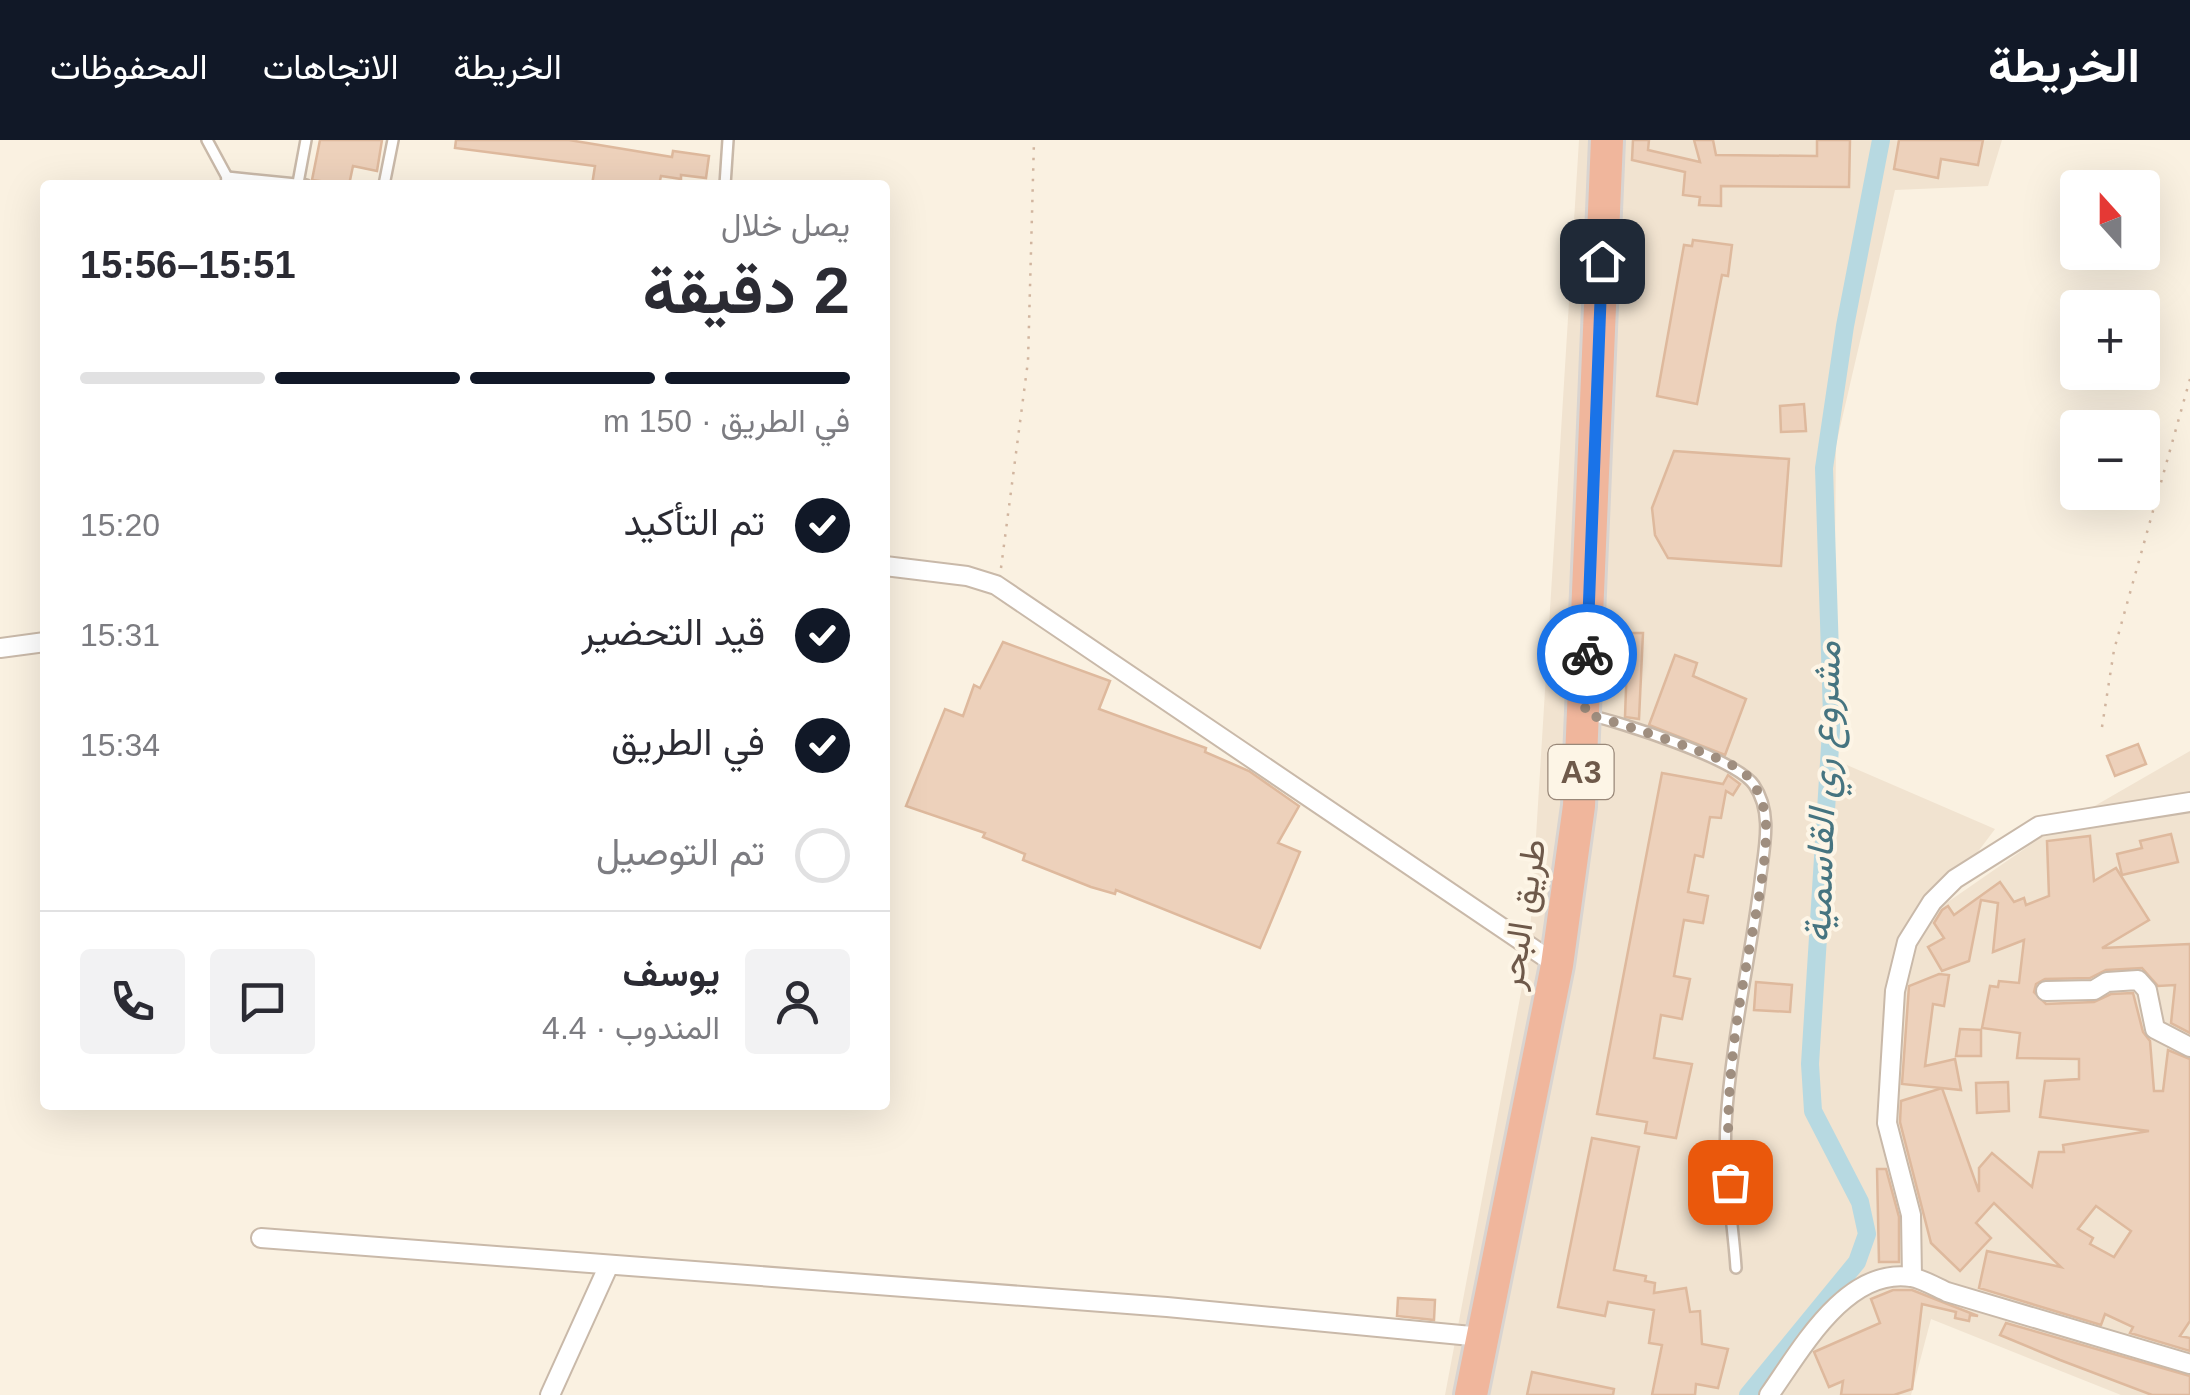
<!DOCTYPE html>
<html lang="ar">
<meta charset="utf-8">
<style>
:root{--surface:#fff;--page:#f2f2f3;--text:#2b2b33;--muted:#7c7c81;--line:#e1e1e2;--accent:#111827}
body{margin:0;font-family:Helvetica,Vazirmatn,sans-serif;background:var(--page);color:var(--text);direction:rtl;height:100vh;display:flex;flex-direction:column;font-size:38px;white-space:nowrap}
*{box-sizing:border-box;margin:0}
p{font-size:32px;color:var(--muted)}
.icon{flex:none;width:55px;height:55px;fill:none;stroke:currentColor;stroke-width:2;stroke-linecap:round;stroke-linejoin:round}
.map{position:relative;flex:1;overflow:hidden;direction:ltr}
.details{position:absolute;left:40px;top:40px;width:850px;height:930px;display:flex;flex-direction:column;background:var(--surface);border-radius:10px;box-shadow:0 10px 40px #0002;direction:rtl}
.details>*{flex:none}
.needle{width:65px;rotate:339deg}
.fabs{position:absolute;left:2060px;top:30px;display:grid;gap:20px}
.fabs a{display:grid;place-items:center;width:100px;height:100px;border-radius:10px;background:var(--surface);box-shadow:0 10px 40px #0002;font-size:50px}
.pin{position:absolute;display:grid;place-items:center;width:85px;height:85px;color:#fff;margin:-42px;border-radius:20px;box-shadow:0 5px 15px #0006}
.courier{position:absolute;display:grid;place-items:center;width:100px;height:100px;margin:-50px;border:8px solid #1a73e8;border-radius:50%;background:#fff;color:#222;box-shadow:0 2px 12px #0007}
.headline em{font-style:normal;font-weight:700}
.headline div{display:flex;flex-direction:column-reverse}
.headline{display:flex;align-items:center;justify-content:space-between;height:170px;padding:0 40px}
h1{font-size:65px;font-weight:700;line-height:75px}
.bar{display:grid;grid-template-columns:repeat(4,1fr);gap:15px 10px;align-content:center;height:120px;padding:0 40px}
.bar i{height:12px;border-radius:8px;background:var(--line)}
.bar .current{background:var(--accent)}
.bar p{grid-column:span 4}
.line{display:flex;align-items:center;gap:25px;padding:0 40px;border-top:2px solid var(--line)}
.line div{flex:1}
.round{display:grid;place-items:center;flex:none;width:105px;height:105px;border-radius:10px;background:var(--page)}
ol{padding:0 40px;list-style:none}
li{display:flex;align-items:center;gap:30px;height:110px}
li p{margin-inline-start:auto}
li .icon{padding:10px;border-radius:50%;background:var(--accent);color:#fff;stroke-width:4}
li:last-child{color:var(--muted)}
li i{width:55px;height:55px;border:5px solid var(--line);border-radius:50%}
header{display:flex;align-items:center;gap:60px;box-sizing:border-box;height:140px;padding:0 50px;background:var(--accent);color:#fff}
header strong{font-size:48px}
nav{display:flex;gap:55px;margin-inline-start:auto;font-size:35px}
.map>svg:first-child{display:block}
</style>
<header>
<strong>الخريطة</strong>
<nav><a>الخريطة</a><a>الاتجاهات</a><a>المحفوظات</a></nav>
</header>
<div class="map">
<svg width="2190" height="1255" viewBox="0 0 2190 1255">
<rect width="100%" height="100%" fill="#faf1e1"/>
<polygon fill="#f1e3d0" points="1579,0 2002,0 1988,46 1895,50 1836,305 1833,619 1995,689 1932,773 2046,694 2190,611 2190,1255 2121,1255 1931,1179 1911,1255 1445,1255 1529,810"/>
<g fill="none" stroke-linecap="round" stroke-linejoin="round">
<polyline stroke="#b7d9e1" stroke-width="18" points="1748,1255 1857,1122 1867,1094 1860,1062 1813,971 1810,924 1832,575 1824,328 1845,186 1881,0"/>
</g>
<g fill="#edd1bb" stroke="#deb99d" stroke-width="2.5" fill-rule="evenodd">
<polygon points="320,0 382,0 377,31 353,26 349,45 312,40"/>
<polygon points="456,0 569,0 672,17 673,11 709,16 706,38 681,35 681,39 661,36 659,45 592,45 595,26 455,8"/>
<polygon points="1633,0 1649,0 1648,10 1700,22 1694,0 1713,0 1716,15 1817,16 1817,0 1850,0 1849,47 1721,46 1721,66 1699,65 1700,57 1683,55 1685,32 1632,20"/>
<polygon points="1899,0 1983,0 1978,25 1941,19 1938,38 1894,29"/>
<polygon points="1693,100 1732,105 1728,136 1722,135 1697,264 1657,256 1684,105 1692,106"/>
<polygon points="1804,264 1806,291 1781,292 1780,266"/>
<polygon points="1674,311 1789,319 1781,426 1668,418 1655,395 1652,368"/>
<polygon points="1628,493 1643,493 1639,579 1625,577"/>
<polygon points="1003,502 1110,541 1099,569 1206,608 1205,612 1249,631 1299,666 1278,703 1300,712 1260,808 1116,750 1115,754 1091,747 1023,720 1025,714 983,697 985,693 906,666 945,569 963,576 974,545 980,548"/>
<polygon points="1675,515 1697,523 1693,536 1746,559 1725,615 1649,585"/>
<polygon points="2138,604 2146,624 2115,636 2107,616"/>
<polygon points="1662,633 1723,644 1728,635 1740,644 1733,655 1726,651 1721,678 1710,677 1703,717 1695,715 1688,752 1708,756 1703,783 1684,780 1674,836 1690,839 1682,879 1661,875 1654,918 1692,924 1676,998 1645,993 1647,982 1597,974"/>
<polygon points="2171,694 2178,722 2122,735 2117,714 2142,708 2140,701"/>
<path d="M2090 696 2094 741 2116 728 2149 780 2102 808 2190 804V893L2171 883 2175 845 2158 846 2142 828 2106 830 2090 838 2045 839 2036 844 2034 852 2046 864 2094 862 2111 854 2133 853 2143 892 2150 901 2154 951H2163L2168 910 2190 919V1181L2180 1196 2190 1198V1211L2130 1193 2133 1187 2105 1174 2101 1185 1979 1148 1987 1111 2061 1127 1994 1063 1976 1083 1991 1098 1960 1131 1931 1103 1900 982 1901 961 1942 948 1979 1052V1028L1992 1013 2032 1047 2039 1012H2064L2063 1005 2149 991 2040 977 2045 941 2079 939V919L2017 918 2020 893 1982 888 1990 846 1998 847 1999 841 2019 843 2024 800 1993 812 1998 763 1981 760 1969 821 1942 831 1928 807 1944 798 1934 783 1942 770 1948 766 1954 775 2000 742 2014 762 2024 758 2026 765 2049 756 2047 701ZM2096 1066 2131 1091 2114 1117 2090 1104 2093 1098 2078 1089Z"/>
<polygon points="1939,834 1949,835 1944,866 1933,864 1925,926 1955,919 1961,950 1902,944 1909,846"/>
<polygon points="1756,842 1792,845 1790,872 1754,870"/>
<polygon points="1960,889 1981,890 1981,916 1956,916"/>
<polygon points="2008,942 2009,971 1977,973 1976,943"/>
<polygon points="1592,998 1639,1007 1614,1130 1646,1136 1645,1141 1655,1143 1654,1153 1686,1148 1690,1172 1700,1171 1702,1204 1728,1209 1718,1248 1696,1244 1695,1255 1652,1255 1662,1205 1649,1203 1654,1170 1608,1162 1605,1176 1558,1167"/>
<polygon points="1877,1029 1886,1029 1899,1077 1899,1122 1879,1122"/>
<polygon points="1893,1150 1912,1150 1978,1176 1970,1175 1969,1181 1955,1178 1956,1172 1922,1164 1912,1249 1894,1255 1841,1255 1843,1241 1829,1247 1814,1212 1880,1183 1871,1159"/>
<polygon points="1398,1158 1435,1160 1434,1180 1397,1176"/>
<polygon points="2006,1183 2190,1236 2190,1255 2152,1255 2060,1220 2000,1195"/>
<polygon points="1532,1232 1614,1249 1613,1255 1527,1255"/>
</g>
<g fill="none" stroke-linecap="round" stroke-linejoin="round">
<defs>
<g id="lane">
<polyline points="207,0 227,37"/>
<polyline points="298,43 306,0"/>
<polyline points="226,45 227,37 306,45"/>
<polyline points="384,45 393,0"/>
<polyline points="725,45 728,0"/>
<path d="M1588 575C1621 582 1736 619 1754 645 1772 671 1765 704 1761 734 1751 817 1731 899 1726 983 1723 1030 1733 1081 1736 1128"/>
</g>
<g id="street">
<polyline points="885,426 967,436 996,445 1557,825"/>
<polyline points="0,508 45,502"/>
<polyline points="2046,851 2094,850 2107,842 2138,840 2147,850 2155,889 2190,907"/>
<polyline points="261,1098 1167,1167 1482,1197"/>
<polyline points="1912,1137 1911,1075 1887,983 1895,851 1907,802 1932,762 1955,739 2039,686 2190,662"/>
<polyline points="550,1255 608,1127"/>
<path d="M1769 1255C1801 1210 1846 1127 1911 1137 1922 1139 1936 1147 1947 1152L2190 1224"/>
</g>
<polyline id="highway" points="1471,1255 1557,825 1579,666 1607,0"/>
</defs>
<use href="#lane" stroke="#c9b9a9" stroke-width="14"/>
<use href="#street" stroke="#c9b9a9" stroke-width="22"/>
<use href="#highway" stroke="#d9d4d0" stroke-width="38"/>
<g stroke="#d1b59f" stroke-width="2.5" stroke-dasharray="2.5 8" stroke-linecap="butt">
<polyline points="1001,428 1028,221 1034,1"/>
<polyline points="2102,587 2114,510 2190,239"/>
</g>
<use href="#lane" stroke="#fff" stroke-width="9"/>
<use href="#street" stroke="#fff" stroke-width="18"/>
<use href="#highway" stroke="#f0b69c" stroke-width="32"/>
</g>
<g fill="none" stroke-linecap="round" stroke-linejoin="round">
<path stroke="#9f8e7f" stroke-width="10" stroke-dasharray="0 18" d="M1587 514 1585 574C1611 580 1725 617 1742 631 1760 646 1767 672 1766 694 1765 737 1754 780 1747 822 1733 896 1724 968 1730 1042"/>
<polyline stroke="#1a73e8" stroke-width="12" points="1587,514 1602,121"/>
</g>
<g text-anchor="middle" stroke-width="8" stroke-linejoin="round" paint-order="stroke">
<rect fill="#fdf5e6" stroke="#998879" stroke-width="2.5" x="1548.5" y="605" width="65" height="54" rx="8"/>
<g font-size="32" font-weight="bold" fill="#6e594a">
<text x="1581" y="643">A3</text>
</g>
<g font-size="35" fill="#6e594a" stroke="#fdf5e6">
<text transform="translate(1522 774) rotate(-81)" y="12">طريق البحر</text>
</g>
<g font-size="38" font-style="italic" fill="#467480" stroke="#fdf5e6">
<text transform="translate(1822 652) rotate(-88)" y="13">مشروع ري القاسمية</text>
</g>
</g>
</svg>
<div class="fabs">
<a><svg class="needle" viewBox="-14 -14 28 28"><path d="M0-13l5 13h-10z" fill="#e53935"/><path d="M0 13l5-13h-10z" fill="#7c7c81"/></svg></a>
<a>+</a>
<a>−</a>
</div>
<div class="pin" style="left:1730px;top:1042px;background:#ea580c"><svg class="icon" aria-label="bag" viewBox="0 0 24 24"><path d="M5 8h14l-1 12H6zM9 8a3 3 0 0 1 6 0"/></svg></div>
<div class="pin" style="left:1602px;top:121px;background:#1f2937"><svg class="icon" aria-label="home" viewBox="0 0 24 24"><path d="M3 11l9-7 9 7M6 9v11h12V9"/></svg></div>
<div class="courier" style="left:1587px;top:514px"><svg class="icon" aria-label="bike" viewBox="0 0 24 24"><circle cx="6" cy="16" r="4"/><circle cx="18" cy="16" r="4"/><path d="M6 16l4-8h5l3 8M10 8l3 8H6M13 5h3"/></svg></div>
<section class="details">
<div class="headline"><div><h1>2 دقيقة</h1><p>يصل خلال</p></div><em>15:51–15:56</em></div>
<div class="bar"><i class="current"></i><i class="current"></i><i class="current"></i><i></i><p>في الطريق · 150 m</p></div>
<ol>
<li><svg class="icon" aria-label="check" viewBox="0 0 24 24"><path d="M5 12l5 5 9-10"/></svg>تم التأكيد<p>15:20</p></li>
<li><svg class="icon" aria-label="check" viewBox="0 0 24 24"><path d="M5 12l5 5 9-10"/></svg>قيد التحضير<p>15:31</p></li>
<li><svg class="icon" aria-label="check" viewBox="0 0 24 24"><path d="M5 12l5 5 9-10"/></svg>في الطريق<p>15:34</p></li>
<li><i></i>تم التوصيل</li>
</ol>
<div class="line" style="height:180px"><a class="round"><svg class="icon" aria-label="person" viewBox="0 0 24 24"><circle cx="12" cy="8" r="4"/><path d="M4 21q1-7 8-7t8 7"/></svg></a><div><b>يوسف</b><p>المندوب · 4.4</p></div><a class="round"><svg class="icon" aria-label="chat" viewBox="0 0 24 24"><path d="M4 5h16v11H9l-5 4z"/></svg></a><a class="round"><svg class="icon" aria-label="phone" viewBox="0 0 24 24"><path d="M5 4h4l2 5-3 2q2 4 5 5l2-3 5 2v4C11 20 4 13 5 4z"/></svg></a></div>
</section>
</div>
